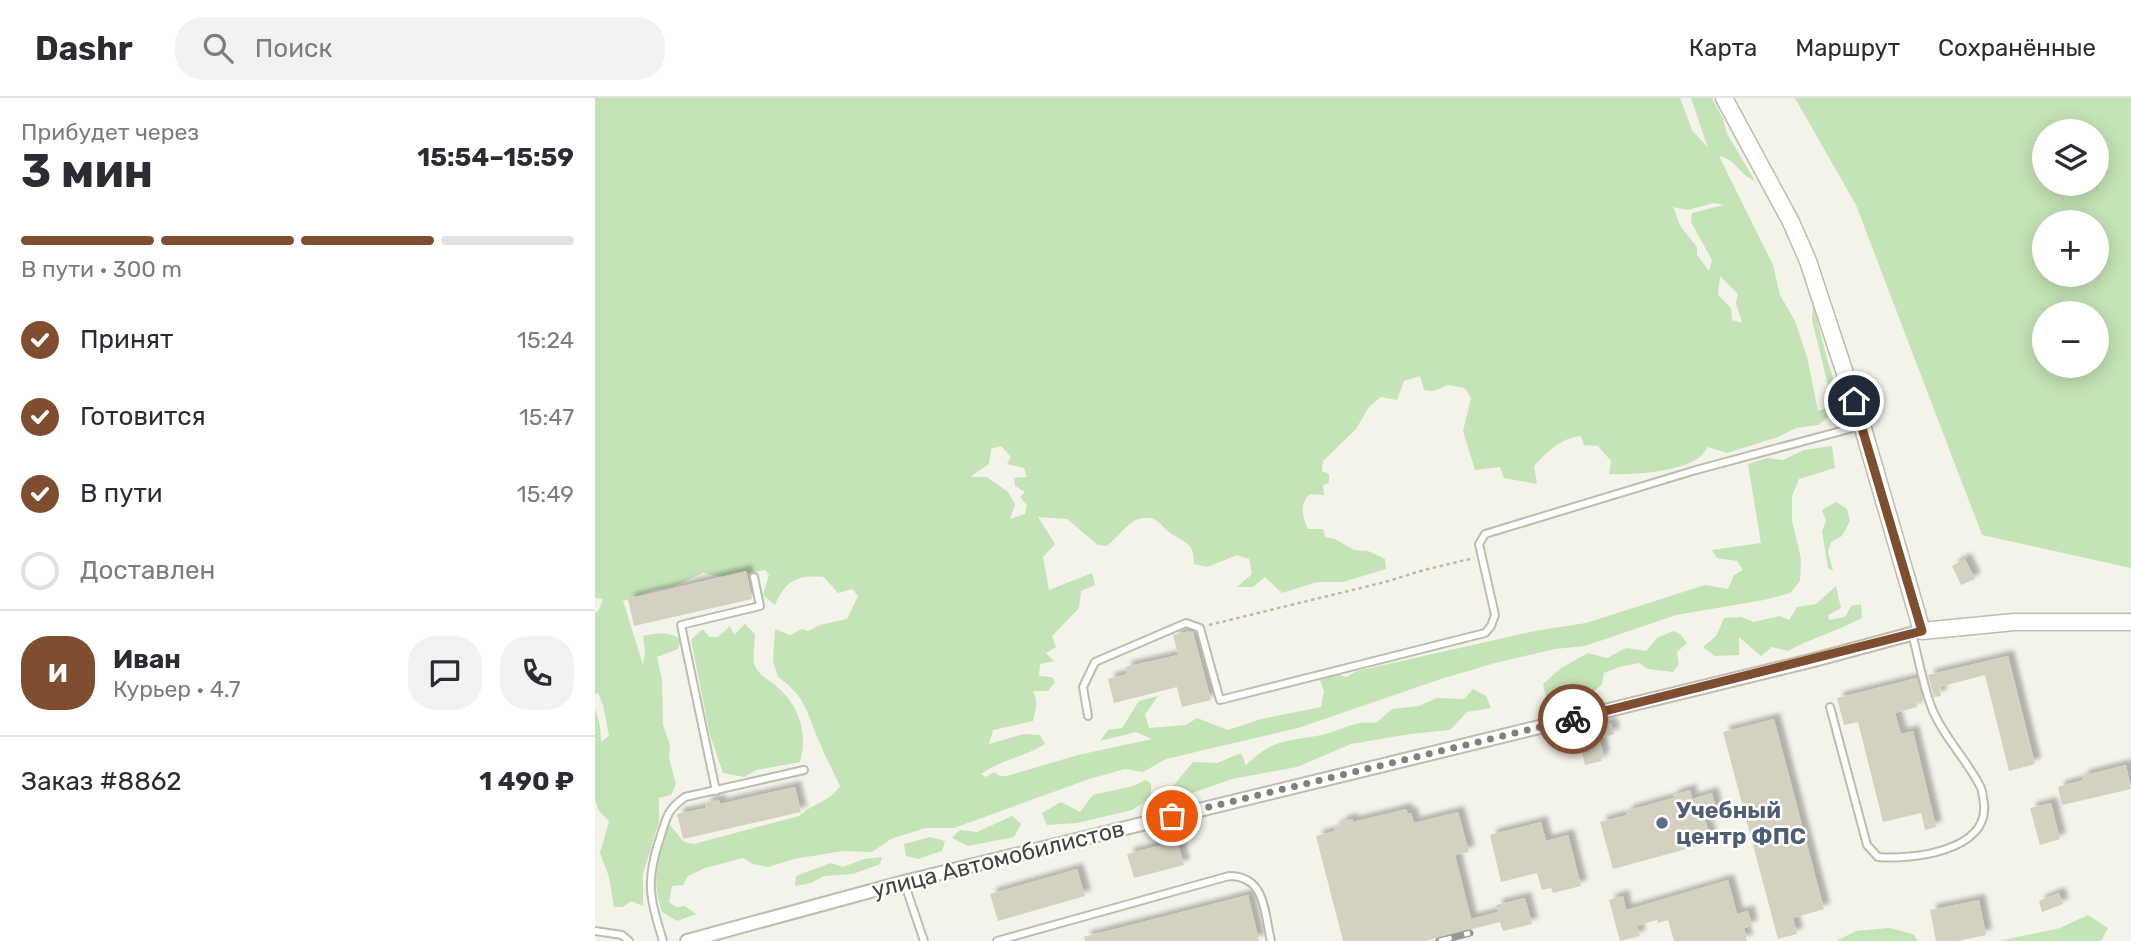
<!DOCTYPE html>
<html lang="ru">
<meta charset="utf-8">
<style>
:root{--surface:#fff;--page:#f2f2f3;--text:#2b2b33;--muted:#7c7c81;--line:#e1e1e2;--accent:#7f4e31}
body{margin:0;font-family:Rubik,sans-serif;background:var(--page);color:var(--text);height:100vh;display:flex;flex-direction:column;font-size:26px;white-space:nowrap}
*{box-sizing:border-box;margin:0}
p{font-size:23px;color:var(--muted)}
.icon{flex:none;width:38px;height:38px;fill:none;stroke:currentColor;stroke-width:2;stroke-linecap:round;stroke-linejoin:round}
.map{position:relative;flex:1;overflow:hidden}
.sheet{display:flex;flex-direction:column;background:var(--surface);width:595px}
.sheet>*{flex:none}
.controls{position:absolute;left:1437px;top:21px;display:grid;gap:14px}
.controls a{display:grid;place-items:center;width:77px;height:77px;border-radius:50%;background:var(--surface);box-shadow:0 4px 18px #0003;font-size:35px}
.pin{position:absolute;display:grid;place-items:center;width:60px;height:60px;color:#fff;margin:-30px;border:4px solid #fff;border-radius:50%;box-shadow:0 2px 7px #0007}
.courier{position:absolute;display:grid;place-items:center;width:70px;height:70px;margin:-35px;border:5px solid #7f4e31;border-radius:50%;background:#fff;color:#222;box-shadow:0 2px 9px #0007}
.headline em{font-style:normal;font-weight:700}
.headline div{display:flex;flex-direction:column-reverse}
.headline{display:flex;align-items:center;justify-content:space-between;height:119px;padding:0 21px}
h1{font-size:46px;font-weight:700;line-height:52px}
.bar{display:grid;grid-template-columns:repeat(4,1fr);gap:10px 7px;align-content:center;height:84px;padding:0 21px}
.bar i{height:9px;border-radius:5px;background:var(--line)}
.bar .active{background:var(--accent)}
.bar p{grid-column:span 4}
.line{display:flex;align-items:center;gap:18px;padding:0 21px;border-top:2px solid var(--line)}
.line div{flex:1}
.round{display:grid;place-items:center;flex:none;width:74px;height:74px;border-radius:28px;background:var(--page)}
ol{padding:0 21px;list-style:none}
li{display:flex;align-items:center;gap:21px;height:77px}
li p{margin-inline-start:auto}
li .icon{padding:7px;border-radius:50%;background:var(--accent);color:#fff;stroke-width:4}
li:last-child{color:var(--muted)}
li i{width:38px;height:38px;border:4px solid var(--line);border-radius:50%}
header{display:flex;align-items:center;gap:42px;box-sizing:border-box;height:98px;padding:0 35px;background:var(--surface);border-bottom:2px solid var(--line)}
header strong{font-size:33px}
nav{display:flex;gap:38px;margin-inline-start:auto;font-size:24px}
.search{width:490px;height:63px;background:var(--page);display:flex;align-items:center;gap:18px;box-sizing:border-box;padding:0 24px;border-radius:28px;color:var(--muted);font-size:26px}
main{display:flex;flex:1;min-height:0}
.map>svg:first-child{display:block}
</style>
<header>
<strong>Dashr</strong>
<div class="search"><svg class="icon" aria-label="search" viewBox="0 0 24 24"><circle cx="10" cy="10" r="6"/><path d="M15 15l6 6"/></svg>Поиск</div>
<nav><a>Карта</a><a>Маршрут</a><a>Сохранённые</a></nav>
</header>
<main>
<section class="sheet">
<div class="headline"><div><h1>3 мин</h1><p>Прибудет через</p></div><em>15:54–15:59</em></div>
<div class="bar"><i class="active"></i><i class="active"></i><i class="active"></i><i></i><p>В пути · 300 m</p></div>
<ol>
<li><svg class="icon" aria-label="check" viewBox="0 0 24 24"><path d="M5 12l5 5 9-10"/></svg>Принят<p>15:24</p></li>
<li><svg class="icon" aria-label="check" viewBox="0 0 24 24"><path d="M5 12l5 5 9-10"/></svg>Готовится<p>15:47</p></li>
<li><svg class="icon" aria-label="check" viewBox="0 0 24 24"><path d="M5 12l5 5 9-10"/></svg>В пути<p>15:49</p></li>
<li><i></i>Доставлен</li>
</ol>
<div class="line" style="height:126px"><b class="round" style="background:var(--accent);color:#fff">И</b><div><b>Иван</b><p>Курьер · 4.7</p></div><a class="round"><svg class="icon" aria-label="chat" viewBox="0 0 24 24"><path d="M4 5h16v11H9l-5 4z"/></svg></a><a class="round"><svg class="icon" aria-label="phone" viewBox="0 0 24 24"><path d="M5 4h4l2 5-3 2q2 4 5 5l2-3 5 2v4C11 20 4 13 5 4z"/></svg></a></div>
<div class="line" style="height:91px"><div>Заказ #8862</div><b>1 490 ₽</b></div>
</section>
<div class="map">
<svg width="1536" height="843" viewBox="0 0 1536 843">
<defs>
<filter id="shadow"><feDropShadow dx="6" dy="-6" stdDeviation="2" flood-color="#0004"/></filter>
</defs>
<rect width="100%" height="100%" fill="#f3f3ea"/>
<g fill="#c4e3b6" fill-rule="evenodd">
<path d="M0 0H1085L1097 32 1113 50 1096 0H1117L1128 21 1132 36 1160 83C1143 76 1144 63 1124 58L1178 167 1185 197 1200 223 1212 259 1223 313 1232 310 1236 299 1217 222 1218 206 1234 268 1248 307 1247 320 1238 315 1223 327 1201 330 1183 339 1132 355 1113 349C1110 353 1106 359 1102 361 1081 374 1038 377 1014 376L1016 363 1003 348 989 347 986 338C966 340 952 354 939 368L942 386 909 380 905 369 880 372 868 333 876 300 870 290 853 287 839 293 829 292 825 278 809 283 802 302 786 299 774 309 761 331 728 363 727 373 734 376V385L728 387 729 397 715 396C704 406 707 419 713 431H728L730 439 740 441 759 452 773 453 790 461 791 471 748 484H722L687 495 670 479 658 489H642L657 476 654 461 642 457 612 469 599 466C599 461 599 455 596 450 592 444 585 441 578 437 565 429 563 414 541 422 533 425 520 442 512 448L503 447 472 421 443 419 460 446 448 459 454 492 497 475 500 487 486 493 484 510 457 538 461 549 451 555 459 563 445 566 444 578 457 579 460 584 453 593H438C443 604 441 611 438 623L398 632 394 646 429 636 445 637 450 646C429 659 407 661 386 676L391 679 399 674 405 678H412L483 657 557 641 541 634 505 643 513 632 527 630 544 603 563 598 550 616 554 630 591 627 602 620 633 632 666 621 726 609 729 593 725 582 741 575 751 579 762 573 940 533 991 525 1110 487 1133 491 1139 477 1148 472 1142 463 1122 460 1117 452 1166 445 1153 366 1172 360 1188 362 1209 352 1237 348 1240 370 1204 381 1197 398V423L1206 461 1205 483 1195 495 1169 502 1081 517 990 548 960 551 900 565 846 581 703 630 571 661 548 674 530 671 494 681 359 730H330L296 741 277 754 248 753 199 761 173 769 158 766 148 760 110 770 93 778 88 787 77 788 74 804 81 809 90 808 101 816 82 823 67 814C55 778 64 760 74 726L89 744 99 746 204 718C220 704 233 705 245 688 238 673 230 658 224 643 212 615 210 597 183 579L178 563 180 531 195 537 207 531 213 533 225 527 252 521 263 498 257 491 243 495 229 479C202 477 191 482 180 507L168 497 174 477 170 472 128 479 108 475 79 488 56 493 28 503 48 567 50 553 48 538C60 535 76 533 86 542L83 551 62 559 67 582 68 627 75 647 74 660 81 686 76 697 64 700V724L48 776V808L36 803 28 809H19L14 779 5 755 14 723 4 713 0 702V611L5 627 6 644 14 638 8 607 3 595 0 596V514L4 512 8 501 0 500ZM1119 105 1129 107 1097 115 1096 124 1117 162 1114 173 1102 157V149L1086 129 1078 109 1092 112ZM1125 178 1143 196 1141 205 1147 225 1137 222 1136 210 1123 197ZM406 348 416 359 412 366 429 370 432 379 419 380 420 388 430 394 425 399 432 407 430 416 415 421 420 406 413 394 392 379H375L394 366 396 351Z"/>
<path d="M1200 0H1536V470L1387 437 1261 107ZM1449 33H1502V86H1449ZM1449 124H1502V177H1449ZM1449 215H1502V268H1449Z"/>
<polygon points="1241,404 1252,411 1255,423 1247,438 1236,444 1233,454 1238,473 1233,470 1227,433 1231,423 1227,412"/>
<path d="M1241 488 1246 510 1233 517 1234 522 1250 519 1256 508 1266 506 1267 520C1243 533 1216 540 1193 553L1177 549 1166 558 1144 539V557L1120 558 1108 549 1121 538 1129 520 1146 519 1159 524 1184 518 1194 522 1202 509 1221 506Z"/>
<path d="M150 526 160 536C160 545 158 555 159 564 161 576 172 580 180 587 205 608 213 634 205 664L161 672 149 679 128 675 115 637 96 542 108 531 114 539H123L135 528 139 537Z"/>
<polygon points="1078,533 1085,536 1092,545 1082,554 1084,566 1078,574 1053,571 1044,565 1024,569 1009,575 1007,586 992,600 984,589 969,604 952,604 948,586 966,570 993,555 1012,560 1031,550 1051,553 1062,540"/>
<path d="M878 591 891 598 896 610 872 614 855 632 815 636 756 646 702 669 637 681 581 701 568 700 598 664 622 665 646 655 651 667C679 640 691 644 727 637 746 632 761 622 781 625L797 611 824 608 842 600 869 601Z"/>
<polygon points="551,682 556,686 556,700 537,712 482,725 452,727 447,715 466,704 485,714 498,697 538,688"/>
<polygon points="417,718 426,726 419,739 373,748 357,740 365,732 382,734"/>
<polygon points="335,739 350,743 347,753 323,761 311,758 309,746"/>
<polygon points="287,759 285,766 258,776 229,778 216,785 200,788 201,778 236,765 248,769 269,761"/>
<polygon points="1493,817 1513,830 1506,843 1404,843 1465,830"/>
<polygon points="1294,830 1318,836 1323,843 1241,843 1261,833"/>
</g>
<g fill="#d4d1c0" filter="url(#shadow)">
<polygon points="1370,461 1380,481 1366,487 1357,468"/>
<polygon points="151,473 157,501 39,528 33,501"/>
<polygon points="595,533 598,534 616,602 587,609 582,589 519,605 513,581 532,576 530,569 583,557 578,537"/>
<polygon points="1413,558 1440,666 1414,673 1390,577 1344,589 1346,598 1339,599 1333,577"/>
<polygon points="1322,580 1328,602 1321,604 1322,609 1300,615 1306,636 1318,633 1341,729 1330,732 1326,715 1288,724 1263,624 1249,627 1242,600"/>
<polygon points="1179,621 1229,811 1198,820 1202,836 1183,841 1128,634"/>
<polygon points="1016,625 1019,636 1004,641 1009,659 1006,660 1007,663 990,667 986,650 993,648 988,633"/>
<polygon points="1531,667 1536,691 1467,707 1463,689 1488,682 1487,678"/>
<polygon points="200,689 206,714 88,741 82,716 111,710 110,705 124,702 125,706"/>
<polygon points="1095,692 1097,701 1117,695 1123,718 1110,721 1117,744 1018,771 1005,724 1032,717 1031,713 1078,700 1078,697"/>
<polygon points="1456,705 1465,741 1445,747 1435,710"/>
<polygon points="811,711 813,716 816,715 819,725 863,714 874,754 860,757 876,821 903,814 901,807 930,800 937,826 908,833 905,824 830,843 748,843 721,738 740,733 739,729 746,727 745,724 757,721 758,724"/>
<polygon points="946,724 951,743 973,737 986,788 958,795 956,790 947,792 942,775 906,784 895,737"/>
<polygon points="582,743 589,767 539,780 532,756"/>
<polygon points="482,771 490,798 403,823 395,796"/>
<polygon points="1133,782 1142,816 1153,813 1157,828 1149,830 1152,843 1079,843 1073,822 1063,825 1062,822 1042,828 1045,838 1025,843 1014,802 1028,798 1031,812"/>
<polygon points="1464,795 1468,806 1447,814 1444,803"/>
<polygon points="653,797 664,843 490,843 489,839"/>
<polygon points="1384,802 1391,837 1363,843 1341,843 1335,812"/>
</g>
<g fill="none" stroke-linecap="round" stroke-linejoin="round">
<defs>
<g id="service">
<path d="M1235 609 1272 747 1283 759C1317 762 1394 753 1389 706 1388 701 1388 695 1386 690 1373 663 1350 641 1338 613 1328 589 1324 561 1317 536"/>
<polyline points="493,618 488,589 500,564 591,525 605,530 625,602 890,535 896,528 900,517 884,446 890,436 1101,372 1265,328"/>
<polyline points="121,693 86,527 165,508 159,479"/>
<polyline points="309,784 329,843"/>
<polyline points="0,833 27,837 34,843"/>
<path d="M68 843C55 800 50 784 65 740 72 719 71 713 90 699L209 672"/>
<path d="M402 843 634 778C671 778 669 814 676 843"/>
</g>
<polyline id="minor" points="92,843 309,784 1219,562 1327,533"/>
<polyline id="tertiary" points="1129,0 1196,124 1213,163 1267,327 1327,533 1419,524 1536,524"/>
</defs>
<use href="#service" stroke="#bebcad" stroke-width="10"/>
<use href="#minor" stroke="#bebcad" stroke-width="16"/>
<use href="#tertiary" stroke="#bebcad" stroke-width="19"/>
<polyline stroke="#bebba0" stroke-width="2.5" stroke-dasharray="3.5 3.5" stroke-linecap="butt" points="614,527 790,484 829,472 879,460"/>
<use href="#service" stroke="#fff" stroke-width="6"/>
<use href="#minor" stroke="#fff" stroke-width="12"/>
<use href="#tertiary" stroke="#fff" stroke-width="16"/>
<defs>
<polyline id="rail" points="844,843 875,835"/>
</defs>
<use href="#rail" stroke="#979797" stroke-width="7"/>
<use href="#rail" stroke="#fff" stroke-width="4.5" stroke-dasharray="13" stroke-linecap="butt"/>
</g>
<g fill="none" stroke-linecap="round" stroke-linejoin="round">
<polyline stroke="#838176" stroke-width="7" stroke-dasharray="0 12.6" points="577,718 978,621"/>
<polyline stroke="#7f4e31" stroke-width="9" points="978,621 1327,533 1259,303"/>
</g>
<circle fill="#5c6f8a" stroke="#fff" stroke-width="2.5" cx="1067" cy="725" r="7"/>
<g text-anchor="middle" stroke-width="5" stroke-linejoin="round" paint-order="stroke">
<g font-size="23" font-weight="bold" fill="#4e5e75" stroke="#fff" text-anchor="start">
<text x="1081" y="720">Учебный<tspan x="1081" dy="26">центр ФПС</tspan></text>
</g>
<g font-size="23" fill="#464438" stroke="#fff">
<text transform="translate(403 761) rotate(-14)" y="8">улица Автомобилистов</text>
</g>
</g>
</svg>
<div class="controls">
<a><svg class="icon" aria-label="layers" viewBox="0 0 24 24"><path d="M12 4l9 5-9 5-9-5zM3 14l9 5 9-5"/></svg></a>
<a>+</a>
<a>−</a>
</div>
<div class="pin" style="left:577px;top:718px;background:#ea580c"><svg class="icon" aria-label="bag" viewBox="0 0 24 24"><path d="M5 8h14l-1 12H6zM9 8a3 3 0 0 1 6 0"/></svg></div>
<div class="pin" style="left:1259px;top:303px;background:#1f2937"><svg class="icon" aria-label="home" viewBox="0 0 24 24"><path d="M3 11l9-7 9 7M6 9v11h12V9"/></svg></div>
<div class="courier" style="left:978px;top:621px"><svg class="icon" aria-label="bike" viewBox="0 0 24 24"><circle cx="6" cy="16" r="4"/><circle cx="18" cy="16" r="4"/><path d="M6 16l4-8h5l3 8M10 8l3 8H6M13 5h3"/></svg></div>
</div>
</main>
